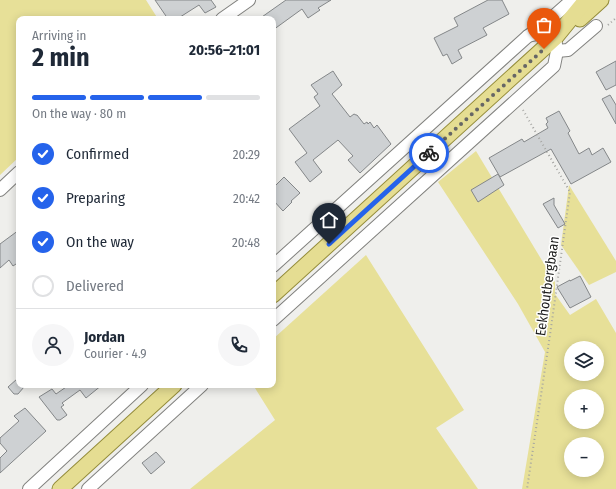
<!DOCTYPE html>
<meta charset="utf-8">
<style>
:root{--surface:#fff;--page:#f6f6f7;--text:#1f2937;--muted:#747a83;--line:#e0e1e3;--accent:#2563eb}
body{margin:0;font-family:"Fira Sans Condensed",sans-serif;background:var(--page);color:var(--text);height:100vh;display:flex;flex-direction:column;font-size:15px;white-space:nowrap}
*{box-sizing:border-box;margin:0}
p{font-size:13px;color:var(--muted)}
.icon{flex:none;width:22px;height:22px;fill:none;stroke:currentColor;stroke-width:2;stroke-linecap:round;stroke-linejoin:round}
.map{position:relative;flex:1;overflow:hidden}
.sheet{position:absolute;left:16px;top:16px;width:260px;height:372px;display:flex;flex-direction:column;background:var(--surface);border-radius:8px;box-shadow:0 2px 10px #0003}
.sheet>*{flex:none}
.buttons{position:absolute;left:564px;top:341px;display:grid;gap:8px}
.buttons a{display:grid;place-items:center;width:40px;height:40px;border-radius:50%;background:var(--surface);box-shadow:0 2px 10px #0003;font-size:20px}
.pin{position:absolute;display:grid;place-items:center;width:34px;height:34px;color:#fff;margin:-41px -17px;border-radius:50% 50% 50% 0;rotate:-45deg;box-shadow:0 0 4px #0007}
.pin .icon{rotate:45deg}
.courier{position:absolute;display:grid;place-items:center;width:40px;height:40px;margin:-20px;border:3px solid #2563eb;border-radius:50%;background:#fff;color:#222;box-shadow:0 1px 5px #0007}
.headline em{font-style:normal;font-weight:700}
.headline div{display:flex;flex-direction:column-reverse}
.headline{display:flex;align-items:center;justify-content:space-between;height:68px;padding:0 16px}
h1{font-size:26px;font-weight:700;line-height:30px}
.bar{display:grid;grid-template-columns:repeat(4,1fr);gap:6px 4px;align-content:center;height:48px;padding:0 16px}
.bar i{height:5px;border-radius:3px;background:var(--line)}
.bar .on{background:var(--accent)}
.bar p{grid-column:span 4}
.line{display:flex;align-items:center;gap:10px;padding:0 16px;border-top:1px solid var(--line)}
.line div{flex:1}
.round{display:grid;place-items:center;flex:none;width:42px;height:42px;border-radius:21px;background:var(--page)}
ol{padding:0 16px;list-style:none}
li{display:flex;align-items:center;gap:12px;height:44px}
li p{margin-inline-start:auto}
li .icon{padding:4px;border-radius:50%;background:var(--accent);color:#fff;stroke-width:4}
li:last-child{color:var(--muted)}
li i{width:22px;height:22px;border:2px solid var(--line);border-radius:50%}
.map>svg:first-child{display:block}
</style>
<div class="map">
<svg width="616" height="489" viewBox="0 0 616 489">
<rect width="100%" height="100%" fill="#efefec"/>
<g fill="#e7e098" fill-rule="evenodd">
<polygon points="0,0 146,0 158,19 19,19 19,157 0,175"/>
<path d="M476 151 555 282V294L570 315 596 299 616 333V489H522L545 352 518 304 438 182ZM571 348H597V374H571ZM571 396H597V422H571ZM571 444H597V470H571Z"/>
<polygon points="569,185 616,261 616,272 589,285 561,245"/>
<polygon points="366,255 464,410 436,428 478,489 190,489 275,420 253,385 273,385 273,339"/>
</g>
<g fill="#ced1d3" stroke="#848789">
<polygon points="155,0 211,0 216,7 205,13 199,5 177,19 168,19"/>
<polygon points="286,0 331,0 318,8 320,10 308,18 302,9 273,30 273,19 259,19"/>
<polygon points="488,0 502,0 509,14 483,28 487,35 458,50 462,58 452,64 447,54 443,56 434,38 458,26 454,18"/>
<polygon points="616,61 616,85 606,90 596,72"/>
<polygon points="333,71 342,85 332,94 350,117 354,114 356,115 357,115 364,124 367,122 368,124 370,122 374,128 377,125 391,144 360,173 348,160 353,156 338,140 313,160 322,172 310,182 295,162 307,153 289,129 320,106 314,97 318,94 311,85"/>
<polygon points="610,95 616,105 616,124 602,99"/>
<polygon points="559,111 570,131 568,133 579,154 589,148 592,155 603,148 611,162 571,184 551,149 500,177 489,158 522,139 524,142 548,128 546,124 548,122 546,118"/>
<polygon points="498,174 504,185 478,202 471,190"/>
<polygon points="284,177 300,193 291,201 292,202 283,211 273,200 273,188"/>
<polygon points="554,198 554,205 565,224 558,228 543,204"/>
<polygon points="19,230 19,262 13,266 9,260 0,268 0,244"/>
<polygon points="580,276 591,297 570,308 557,287 570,280 570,281"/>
<polygon points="17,379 19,382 19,385 22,385 24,387 18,394 14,394 8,387"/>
<polygon points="69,385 102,385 86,398 80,390 62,403 64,405 61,407 67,415 60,420 57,420 39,397 52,389 56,394"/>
<polygon points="25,408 46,431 0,473 0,458 7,451 0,443 0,438 19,421 14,416"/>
<polygon points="156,452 165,462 151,474 142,463"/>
</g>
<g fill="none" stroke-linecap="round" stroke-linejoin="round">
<defs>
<g id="minor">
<polyline points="222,19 249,0"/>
<polyline points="557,51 568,50 596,26"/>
<polyline points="0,190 19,172"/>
<polyline points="273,266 528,36 546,23 572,0"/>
<polyline points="273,320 554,66 557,51 555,38 541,33 528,36"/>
<polyline points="29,489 142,385"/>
<polyline points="88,489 202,385"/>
</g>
<g id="major">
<polyline points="580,19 601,0"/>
<polyline points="273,295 555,38 586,0"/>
<polyline points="60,489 174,385"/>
</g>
</defs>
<use href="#minor" stroke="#82827f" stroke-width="14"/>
<use href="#major" stroke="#948c3a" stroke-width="17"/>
<g stroke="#a4a4a1" stroke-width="2" stroke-dasharray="1 3" stroke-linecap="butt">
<polyline points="608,25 616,18"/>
<polyline points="523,110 570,192 550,335 527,489"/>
</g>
<use href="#minor" stroke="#fff" stroke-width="12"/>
<use href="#major" stroke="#e5dd92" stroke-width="15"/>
</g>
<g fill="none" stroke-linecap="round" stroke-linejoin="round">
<polyline stroke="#666665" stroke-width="4" stroke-dasharray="0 7.2" points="429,153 544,49"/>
<polyline stroke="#2563eb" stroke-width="5" points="329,244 429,153"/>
</g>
<g text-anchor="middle" stroke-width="3" stroke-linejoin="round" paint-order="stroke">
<g font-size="14" fill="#1d1d1c" stroke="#fffffe">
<text transform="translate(547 286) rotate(-82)" y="5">Eekhoutbergbaan</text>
</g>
</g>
</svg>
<div class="buttons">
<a><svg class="icon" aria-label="layers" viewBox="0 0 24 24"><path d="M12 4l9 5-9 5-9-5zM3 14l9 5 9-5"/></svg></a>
<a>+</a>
<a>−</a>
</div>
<div class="pin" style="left:544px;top:49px;background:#ea580c"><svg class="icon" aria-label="bag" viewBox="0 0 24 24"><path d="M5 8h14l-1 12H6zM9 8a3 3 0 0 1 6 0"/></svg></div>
<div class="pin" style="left:329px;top:244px;background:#1f2937"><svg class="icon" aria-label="home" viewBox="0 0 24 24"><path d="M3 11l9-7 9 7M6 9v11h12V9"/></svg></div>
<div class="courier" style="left:429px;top:153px"><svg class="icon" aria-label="bike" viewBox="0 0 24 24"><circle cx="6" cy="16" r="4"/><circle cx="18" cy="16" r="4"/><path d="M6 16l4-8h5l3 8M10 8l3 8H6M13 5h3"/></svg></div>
<section class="sheet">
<div class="headline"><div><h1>2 min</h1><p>Arriving in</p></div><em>20:56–21:01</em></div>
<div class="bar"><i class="on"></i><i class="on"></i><i class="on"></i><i></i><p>On the way · 80 m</p></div>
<ol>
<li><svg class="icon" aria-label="check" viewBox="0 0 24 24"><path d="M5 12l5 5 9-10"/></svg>Confirmed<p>20:29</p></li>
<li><svg class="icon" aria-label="check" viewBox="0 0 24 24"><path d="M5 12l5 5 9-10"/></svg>Preparing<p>20:42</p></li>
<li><svg class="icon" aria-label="check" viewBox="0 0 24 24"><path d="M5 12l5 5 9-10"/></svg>On the way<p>20:48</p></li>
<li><i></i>Delivered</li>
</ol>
<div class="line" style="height:72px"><a class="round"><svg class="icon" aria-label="person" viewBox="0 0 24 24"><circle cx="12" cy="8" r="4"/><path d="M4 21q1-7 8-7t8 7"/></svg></a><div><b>Jordan</b><p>Courier · 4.9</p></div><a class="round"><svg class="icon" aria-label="phone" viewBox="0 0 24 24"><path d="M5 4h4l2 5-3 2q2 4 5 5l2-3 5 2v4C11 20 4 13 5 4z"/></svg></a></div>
</section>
</div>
